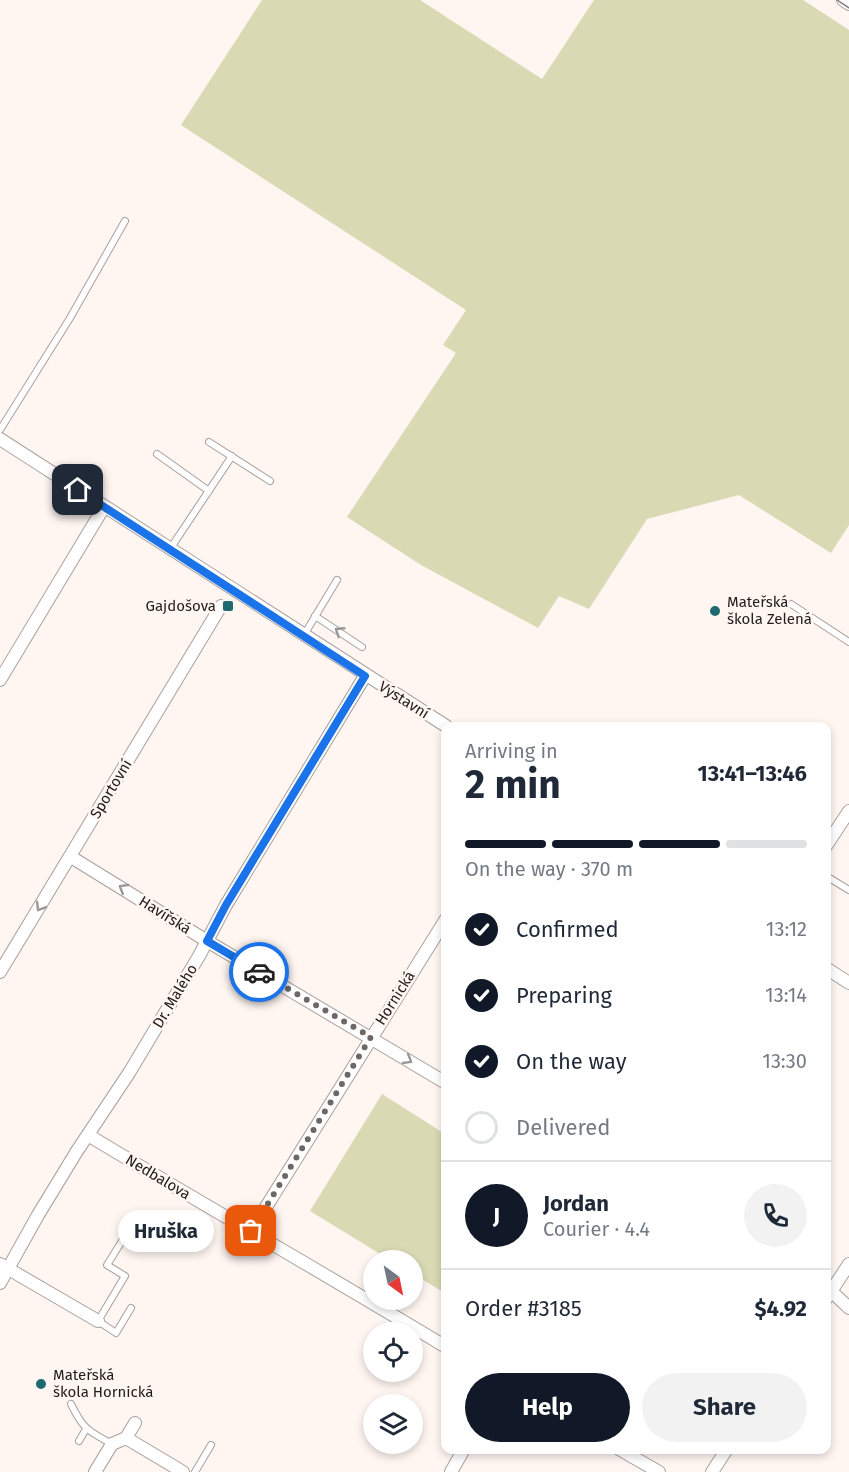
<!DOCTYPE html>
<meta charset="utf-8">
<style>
:root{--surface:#fff;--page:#f2f2f3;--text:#1f2937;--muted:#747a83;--line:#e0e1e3;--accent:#111827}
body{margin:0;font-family:"Fira Sans",sans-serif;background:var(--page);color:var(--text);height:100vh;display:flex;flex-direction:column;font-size:22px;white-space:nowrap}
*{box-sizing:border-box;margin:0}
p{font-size:20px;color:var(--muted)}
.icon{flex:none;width:33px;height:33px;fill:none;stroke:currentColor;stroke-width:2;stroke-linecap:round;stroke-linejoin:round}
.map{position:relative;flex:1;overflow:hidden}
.sheet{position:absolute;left:441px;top:722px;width:390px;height:732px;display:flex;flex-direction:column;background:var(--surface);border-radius:12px;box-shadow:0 3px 9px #0003}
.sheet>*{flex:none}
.needle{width:39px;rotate:147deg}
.tools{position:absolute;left:363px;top:1250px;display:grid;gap:12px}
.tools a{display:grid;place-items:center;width:60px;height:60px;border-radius:50%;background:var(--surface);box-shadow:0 3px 9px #0003;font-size:30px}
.pin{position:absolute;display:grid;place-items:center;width:51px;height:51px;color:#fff;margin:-26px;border-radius:12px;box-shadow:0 3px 9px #0006}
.courier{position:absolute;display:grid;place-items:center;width:60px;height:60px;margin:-30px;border:4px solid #1a73e8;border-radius:50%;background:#fff;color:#222;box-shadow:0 2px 8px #0007}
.bubble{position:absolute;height:42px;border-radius:21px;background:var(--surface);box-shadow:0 3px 9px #0003;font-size:20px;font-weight:700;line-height:42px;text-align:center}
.summary em{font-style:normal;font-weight:700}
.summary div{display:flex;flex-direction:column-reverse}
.summary{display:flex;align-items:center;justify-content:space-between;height:102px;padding:0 24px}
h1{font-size:39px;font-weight:700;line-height:45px}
.bar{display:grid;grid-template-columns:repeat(4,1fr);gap:9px 6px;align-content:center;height:72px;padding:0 24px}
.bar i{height:8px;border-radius:4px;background:var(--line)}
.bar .active{background:var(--accent)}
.bar p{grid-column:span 4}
.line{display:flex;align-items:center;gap:15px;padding:0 24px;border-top:2px solid var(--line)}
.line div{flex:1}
.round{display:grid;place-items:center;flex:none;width:63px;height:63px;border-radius:32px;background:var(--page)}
ol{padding:0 24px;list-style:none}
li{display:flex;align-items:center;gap:18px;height:66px}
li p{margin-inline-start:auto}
li .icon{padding:6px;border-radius:50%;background:var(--accent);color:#fff;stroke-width:4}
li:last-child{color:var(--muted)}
li i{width:33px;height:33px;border:3px solid var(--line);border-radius:50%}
.action{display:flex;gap:12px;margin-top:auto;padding:12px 24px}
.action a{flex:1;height:69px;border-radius:36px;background:var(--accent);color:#fff;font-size:24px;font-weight:700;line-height:69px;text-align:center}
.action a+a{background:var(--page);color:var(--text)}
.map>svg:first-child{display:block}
</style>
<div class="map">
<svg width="849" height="1472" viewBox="0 0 849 1472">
<rect width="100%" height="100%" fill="#fff6f2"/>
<g fill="#d9d9b3">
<polygon points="262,0 420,0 542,79 594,0 803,0 849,30 849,525 831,553 739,495 647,519 589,609 559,596 538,628 421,565 347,517 456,353 443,345 466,310 181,125"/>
<polygon points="382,1094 445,1134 445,1293 413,1274 412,1260 390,1260 310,1211"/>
</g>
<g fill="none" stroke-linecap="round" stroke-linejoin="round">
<defs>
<g id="service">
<polyline points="0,430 70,318 125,221"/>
<polyline points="209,442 270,481"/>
<polyline points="157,454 209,491"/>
<polyline points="170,549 232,456"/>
<polyline points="791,604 849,642"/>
<polyline points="315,616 362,647"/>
<polyline points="304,635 337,580"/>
<polyline points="826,876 849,890"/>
<polyline points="131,1308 116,1333 98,1321 125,1276 107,1265 132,1225"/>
<path d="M71 1404C83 1429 88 1431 112 1444"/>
<polyline points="79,1441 86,1429"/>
<polyline points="195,1472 211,1445"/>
</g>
<g id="minor">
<polyline points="843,0 849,4"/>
<polyline points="0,439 446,726"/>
<polyline points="0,680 104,507"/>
<polyline points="826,846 849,811"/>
<polyline points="71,857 207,941 446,1083"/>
<polyline points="826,968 849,983"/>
<polyline points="0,972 221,606"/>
<path d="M88 1135C207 1207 327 1275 446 1347"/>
<polyline points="251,1231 446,919"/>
<polyline points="0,1264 98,1321"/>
<polyline points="0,1283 38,1215 77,1151 129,1073 199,956 226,905 365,676"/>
<polyline points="831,1291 849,1308"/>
<polyline points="826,1299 849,1264"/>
<polyline points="126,1438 183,1472"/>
<polyline points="619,1449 659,1472"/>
<polyline points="95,1472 112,1444 126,1438 135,1423"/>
<polyline points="451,1472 464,1449"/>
<polyline points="712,1472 727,1449"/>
</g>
</defs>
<use href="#service" stroke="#a9a09d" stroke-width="8"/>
<use href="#minor" stroke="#a9a09d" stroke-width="14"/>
<use href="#service" stroke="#fff" stroke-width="6"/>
<use href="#minor" stroke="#fff" stroke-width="12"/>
<polyline stroke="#7f7977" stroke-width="1.5" points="837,0 849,8"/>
</g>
<defs><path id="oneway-chevron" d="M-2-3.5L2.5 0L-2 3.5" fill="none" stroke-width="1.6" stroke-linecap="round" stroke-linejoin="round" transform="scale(1.5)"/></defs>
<g stroke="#9a9998">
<use href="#oneway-chevron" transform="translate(339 631) rotate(-147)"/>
<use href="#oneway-chevron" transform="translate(123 888) rotate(-149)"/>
<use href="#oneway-chevron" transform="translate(40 907) rotate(121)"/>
<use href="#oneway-chevron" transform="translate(408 1060) rotate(31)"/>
</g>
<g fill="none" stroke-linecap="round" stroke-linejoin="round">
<polyline stroke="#6d6866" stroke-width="6" stroke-dasharray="0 10.8" points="251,1231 371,1037 259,972"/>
<polyline stroke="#1a73e8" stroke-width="8" points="78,490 365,676 226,905 207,941 259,972"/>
</g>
<g fill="#1e6a71" stroke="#fff6f2" stroke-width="2">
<rect x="222" y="600" width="12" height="12" rx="3"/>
<circle cx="715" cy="611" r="6"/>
<circle cx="41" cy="1384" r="6"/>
</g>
<g text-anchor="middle" stroke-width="5" stroke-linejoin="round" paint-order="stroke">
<g font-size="15" fill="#1f1c1b" stroke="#fff6f2" text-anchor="start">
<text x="727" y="607">Mateřská<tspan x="727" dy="17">škola Zelená</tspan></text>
<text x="216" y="611" text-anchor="end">Gajdošova</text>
<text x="53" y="1380">Mateřská<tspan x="53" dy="17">škola Hornická</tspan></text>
</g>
<g font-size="15" fill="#1f1c1b" stroke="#fff6f2">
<text transform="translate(404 700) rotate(32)" y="5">Výstavní</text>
<text transform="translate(111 789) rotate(-59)" y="5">Sportovní</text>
<text transform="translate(165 915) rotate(32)" y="5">Havířská</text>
<text transform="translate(175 996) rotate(-59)" y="5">Dr. Malého</text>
<text transform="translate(395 998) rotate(-58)" y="5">Hornická</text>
<text transform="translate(158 1177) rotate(31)" y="5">Nedbalova</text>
</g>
</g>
</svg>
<div class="tools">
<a><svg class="needle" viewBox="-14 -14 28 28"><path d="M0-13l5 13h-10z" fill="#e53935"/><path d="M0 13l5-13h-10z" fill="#747a83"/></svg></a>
<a><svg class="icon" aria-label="locate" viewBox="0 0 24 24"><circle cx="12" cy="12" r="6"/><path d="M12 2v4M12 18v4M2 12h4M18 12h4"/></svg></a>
<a><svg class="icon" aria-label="layers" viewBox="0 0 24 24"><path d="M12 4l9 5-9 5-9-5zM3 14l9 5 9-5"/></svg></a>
</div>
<div class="pin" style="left:251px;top:1231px;background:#ea580c"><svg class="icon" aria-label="bag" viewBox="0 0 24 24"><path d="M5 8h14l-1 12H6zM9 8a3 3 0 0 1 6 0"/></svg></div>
<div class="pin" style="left:78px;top:490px;background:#1f2937"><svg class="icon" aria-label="home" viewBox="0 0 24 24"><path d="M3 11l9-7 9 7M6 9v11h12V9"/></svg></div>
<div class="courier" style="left:259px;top:972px"><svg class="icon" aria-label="car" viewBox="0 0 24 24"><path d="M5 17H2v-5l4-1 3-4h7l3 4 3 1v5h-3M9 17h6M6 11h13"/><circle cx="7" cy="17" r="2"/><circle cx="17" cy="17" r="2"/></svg></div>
<div class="bubble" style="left:118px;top:1210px;width:96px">Hruška</div>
<section class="sheet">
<div class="summary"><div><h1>2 min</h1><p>Arriving in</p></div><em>13:41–13:46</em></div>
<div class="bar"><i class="active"></i><i class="active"></i><i class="active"></i><i></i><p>On the way · 370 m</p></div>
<ol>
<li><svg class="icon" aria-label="check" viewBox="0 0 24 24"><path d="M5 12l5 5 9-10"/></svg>Confirmed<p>13:12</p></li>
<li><svg class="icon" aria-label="check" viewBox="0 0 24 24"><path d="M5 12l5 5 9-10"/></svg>Preparing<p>13:14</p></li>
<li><svg class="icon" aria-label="check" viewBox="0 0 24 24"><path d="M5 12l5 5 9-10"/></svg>On the way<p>13:30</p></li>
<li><i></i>Delivered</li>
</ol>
<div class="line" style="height:108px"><b class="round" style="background:var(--accent);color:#fff">J</b><div><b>Jordan</b><p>Courier · 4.4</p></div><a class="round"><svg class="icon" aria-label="phone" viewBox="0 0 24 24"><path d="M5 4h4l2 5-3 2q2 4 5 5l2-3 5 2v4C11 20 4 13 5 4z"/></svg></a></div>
<div class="line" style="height:78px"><div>Order #3185</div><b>$4.92</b></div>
<div class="action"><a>Help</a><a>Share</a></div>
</section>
</div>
